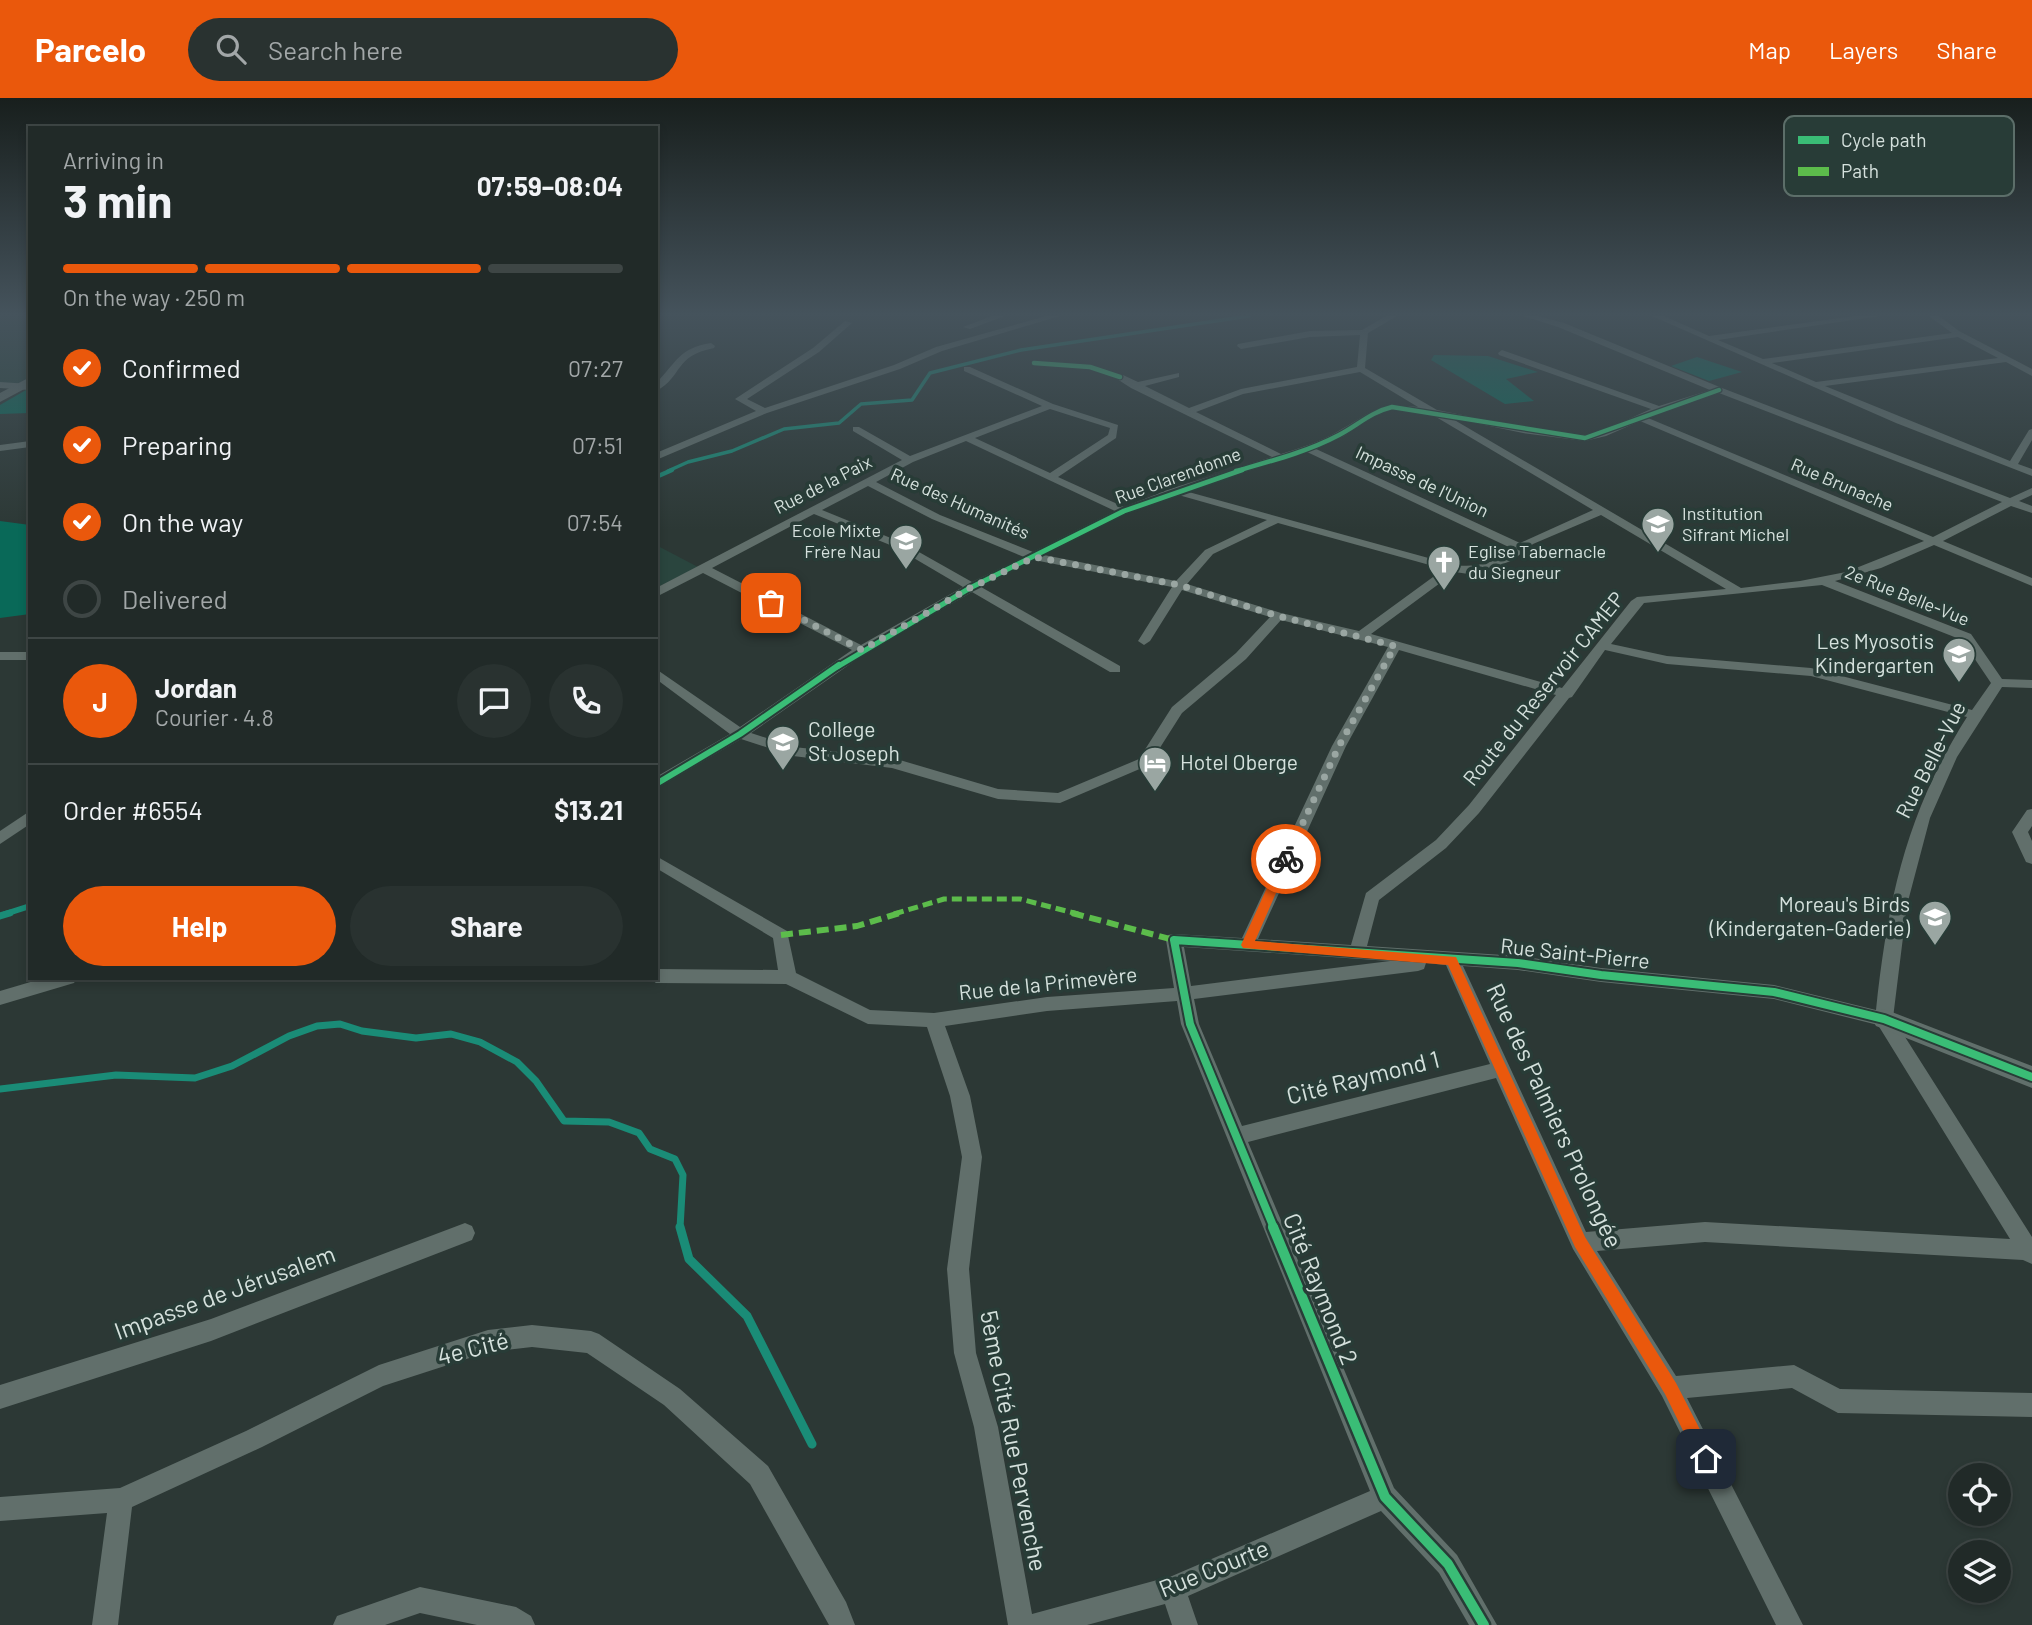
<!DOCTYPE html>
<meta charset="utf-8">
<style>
:root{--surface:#212a28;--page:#293230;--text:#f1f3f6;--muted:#a2a7a8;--line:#3e4645;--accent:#ea580c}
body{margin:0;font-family:Barlow,sans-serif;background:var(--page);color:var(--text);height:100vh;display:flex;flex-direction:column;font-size:26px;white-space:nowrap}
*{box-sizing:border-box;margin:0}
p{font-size:23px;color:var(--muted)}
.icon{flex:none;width:38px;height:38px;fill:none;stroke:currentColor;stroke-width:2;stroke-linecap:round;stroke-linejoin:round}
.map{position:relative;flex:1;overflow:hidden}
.details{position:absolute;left:28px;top:28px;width:630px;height:854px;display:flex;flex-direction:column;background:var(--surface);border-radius:0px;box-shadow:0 4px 10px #0003,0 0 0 2px var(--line)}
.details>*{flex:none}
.controls{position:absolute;left:1948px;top:1365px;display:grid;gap:14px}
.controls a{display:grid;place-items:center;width:63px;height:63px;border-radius:50%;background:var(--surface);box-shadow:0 4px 10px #0003,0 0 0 2px var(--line);font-size:35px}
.pin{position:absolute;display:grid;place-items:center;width:60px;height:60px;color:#fff;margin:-30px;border-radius:14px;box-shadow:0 4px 10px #0006}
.courier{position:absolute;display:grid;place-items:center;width:70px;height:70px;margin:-35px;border:5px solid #ea580c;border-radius:50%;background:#fff;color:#222;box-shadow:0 2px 9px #0007}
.summary em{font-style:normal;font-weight:700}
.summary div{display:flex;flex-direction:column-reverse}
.summary{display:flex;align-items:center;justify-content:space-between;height:119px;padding:0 35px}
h1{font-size:46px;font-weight:700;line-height:52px}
.bar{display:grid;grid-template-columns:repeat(4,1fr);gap:10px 7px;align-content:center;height:84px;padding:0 35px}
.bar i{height:9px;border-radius:5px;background:var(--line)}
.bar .selected{background:var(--accent)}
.bar p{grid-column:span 4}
.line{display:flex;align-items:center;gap:18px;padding:0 35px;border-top:2px solid var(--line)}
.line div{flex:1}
.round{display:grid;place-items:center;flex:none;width:74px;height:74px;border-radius:37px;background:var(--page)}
ol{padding:0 35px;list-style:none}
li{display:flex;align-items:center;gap:21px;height:77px}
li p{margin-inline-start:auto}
li .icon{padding:7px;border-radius:50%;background:var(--accent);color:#fff;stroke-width:4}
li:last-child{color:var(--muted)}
li i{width:38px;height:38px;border:4px solid var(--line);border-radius:50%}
.action{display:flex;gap:14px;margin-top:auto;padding:14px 35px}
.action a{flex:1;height:80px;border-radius:42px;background:var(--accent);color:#fff;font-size:28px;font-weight:700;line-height:80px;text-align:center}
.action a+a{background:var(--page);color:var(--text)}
header{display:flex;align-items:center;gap:42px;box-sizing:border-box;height:98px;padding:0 35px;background:var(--accent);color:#fff}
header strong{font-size:33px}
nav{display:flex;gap:38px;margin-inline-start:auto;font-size:24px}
.search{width:490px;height:63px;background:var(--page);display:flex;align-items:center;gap:18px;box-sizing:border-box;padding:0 24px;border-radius:38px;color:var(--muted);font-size:26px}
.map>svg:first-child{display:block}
</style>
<header>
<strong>Parcelo</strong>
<div class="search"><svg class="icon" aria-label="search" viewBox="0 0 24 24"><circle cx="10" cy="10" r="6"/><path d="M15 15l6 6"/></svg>Search here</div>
<nav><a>Map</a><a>Layers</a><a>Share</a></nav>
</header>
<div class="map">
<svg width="2032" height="1527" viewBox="0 0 2032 1527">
<rect width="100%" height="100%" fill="#2c3835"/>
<g fill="#2a453e">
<polygon points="0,218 30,218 30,279 11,289 0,288"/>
<polygon points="656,447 698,469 656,490"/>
</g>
<g fill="#096958">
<polygon points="1434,257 1488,258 1538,274 1506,281 1534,303 1505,306 1431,262"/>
<polygon points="1697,259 1742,274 1709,283 1671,268"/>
<polygon points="26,292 30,292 30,315 0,316 0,307"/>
<polygon points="0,423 30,427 30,516 0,520"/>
</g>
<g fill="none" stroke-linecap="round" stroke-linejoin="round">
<polyline stroke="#1a8c77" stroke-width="3.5" points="668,373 688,364 732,353 784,331 839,325 861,306 912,302 930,275 1021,252 1249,218"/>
<polyline stroke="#1a8c77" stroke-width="4.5" points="656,379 672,372"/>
<polyline stroke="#1a8c77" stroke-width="6" points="5,816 30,808"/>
<g stroke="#1a8c77" stroke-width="7">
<polyline points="0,818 10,815"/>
<polyline points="0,991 116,977 195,980 232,968 289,938 317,928 340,926 362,933 416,940 451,936 480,944 517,964 536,983 564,1023 609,1024 639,1035 650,1051 675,1061 683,1077 680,1130"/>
</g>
<polyline stroke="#1a8c77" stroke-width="9" points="680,1129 689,1161 747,1218 812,1346"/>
<g fill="#616f6b" fill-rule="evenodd">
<polygon points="992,218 1005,218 970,231 963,229"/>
<polygon points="1046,218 1060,218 942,253 900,271 767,315 656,362 656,355 756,313 735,301 813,250 845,223 852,225 819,254 747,301 765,310 894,267 936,249"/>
<path d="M1386 218H1397L1368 235 1365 270 1437 312 1523 329 1585 337 1600 334 1651 311 1499 257 1498 255 1502 252 1659 308 1710 292 1558 229 1523 218H1538L1564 225 1722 290 2010 400 2032 390V397L2019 403 2032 408V415L2011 408 1943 443 2032 480V488L1934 447 1881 470 1835 483 1971 536 2002 581 2032 582V590L2002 589 1957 659 1930 720 1907 807 1893 920 2032 1139V1166L2023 1162 1705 1144 1597 1153 1676 1278 1794 1267 1840 1291 2032 1295V1319L1838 1315 1792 1290 1687 1300 1803 1527H1776L1662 1298 1573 1151 1496 980 1248 1044 1394 1390 1457 1457 1497 1527H1469L1439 1475 1381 1413 1188 1498 1198 1527H1172L1165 1506 1087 1527H1008L974 1329 954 1255 947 1171 962 1059 950 998 927 929 868 926 786 886 656 885 649 880H656V871L778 872 773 840 656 770V758L787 833 796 875 870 912 934 915 1047 899 1174 890 1166 842 1168 837 1174 836 1242 840 1332 648 1388 549 1281 522 1246 561 1182 615 1149 667 1060 705 998 701 892 670 793 658 741 641 656 691V679L730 636 656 581V571L740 629 852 552 703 475 656 499V490L902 362 853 333V329H859L910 358 1042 308 964 273V269H970L1053 306 1118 327 1116 340 1058 379 1124 409 1170 391 1272 359 1131 290 1117 281V277H1123L1138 284 1179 275V279L1145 288 1189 310 1241 291 1357 269 1360 237 1310 239 1241 251 1237 248 1238 246 1310 233 1362 232ZM1360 274 1418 309C1374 305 1373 314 1337 334 1320 344 1300 350 1281 356L1196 314 1243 296ZM1719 295 2002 404 1933 439 1648 320ZM1050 311 1110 330 1108 337 1050 375 975 340ZM1392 312 1431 316 1593 412 1520 445 1316 351 1344 338 1379 315ZM1451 320 1523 335 1585 343 1606 338 1640 323 1924 443 1846 474 1800 483 1741 490ZM966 343 1115 413 1033 454 940 417 876 384 913 364ZM1307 354 1513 451C1496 465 1476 470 1454 467L1185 393ZM868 388 932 421 1024 459 972 484 903 445 822 412ZM1175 396 1267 422 1205 452 1176 483 1044 457 1128 415ZM814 416 895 449 963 489 861 547 712 470ZM1601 417 1726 491 1637 499 1631 503 1562 590 1371 536 1455 474 1475 477 1513 462 1533 446ZM1278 425 1444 471 1359 533 1281 515 1187 486 1213 456ZM1034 462 1172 489 1138 543 1144 547 1150 543 1182 492 1270 519 1236 555 1172 609 1139 661 1058 695 998 691 893 660 794 649 751 635 866 555 972 494 1110 574H1120V568L981 489ZM1822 487 1962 542 1991 585 1972 612 1811 570 1667 558 1611 546 1644 505ZM1399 552 1556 597 1469 707 1436 742 1366 795 1351 847 1258 841 1346 648ZM1605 552 1667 566 1811 578 1967 619C1906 715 1888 801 1876 912L1774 887 1601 870 1518 858 1367 848 1379 802 1446 750 1479 715 1569 600 1572 599ZM1184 849 1390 863 1191 888ZM1426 865 1446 867 1490 966 1242 1028 1199 926 1194 901 1418 873 1424 871ZM1463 868 1518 872 1601 884 1774 901 1878 927 2010 1141 1705 1124 1586 1134ZM1177 903 1181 926 1370 1393 1172 1478 1032 1516 998 1329 976 1255 969 1171 982 1059 970 998 945 928 1047 913Z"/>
<path d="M1652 218H1664L1709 238 1855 218H1880L1718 242 1763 261 1952 235 1929 218H1939L1959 233 2032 271V278L2006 264 1825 288 2010 363 2029 332 2032 331V342L2018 366 2032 371V378L1896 325ZM1958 239 1998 260 1816 284 1772 265Z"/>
<path d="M711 245 715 248 714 250C673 258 684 278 656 293V285C677 264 679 250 711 245Z"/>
<polygon points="0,284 30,286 30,292 0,290"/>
<polygon points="30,343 30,349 0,353 0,347"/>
<rect x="0" y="554" width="30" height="8"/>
<polygon points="2032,711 2032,728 2028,734 2032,743 2032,766 2026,764 2012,734 2027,712"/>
<polygon points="30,713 30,726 0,746 0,733"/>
<polygon points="44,880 77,880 74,885 0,907 0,893"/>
<polygon points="465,1125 472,1128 475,1135 472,1142 211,1243 0,1311 0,1287 211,1221"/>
<polygon points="532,1227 591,1233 599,1236 680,1291 768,1368 846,1504 855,1527 829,1527 750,1386 664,1307 587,1255 532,1249 488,1254 383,1288 262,1349 132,1409 118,1527 92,1527 107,1415 0,1423 0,1399 120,1390 246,1333 379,1267 488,1232"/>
<polygon points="420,1489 516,1509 531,1518 535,1527 477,1527 420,1515 385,1527 333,1527 337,1518"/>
</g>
<g fill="#616f6b" fill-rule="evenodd">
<polygon points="30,279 30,288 0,304 0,295"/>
<polygon points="1884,911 2032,968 2032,990 1876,928 1872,921 1876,914"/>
</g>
<polyline stroke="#5cbc4b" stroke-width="5" stroke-dasharray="10 5" stroke-linecap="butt" points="894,816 944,801 1020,801 1078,816"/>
<g stroke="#5cbc4b" stroke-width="6" stroke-dasharray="12 6" stroke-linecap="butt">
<polyline points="1072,815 1174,842"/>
<polyline points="781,837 857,828 900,815"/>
</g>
<defs>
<g id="cycleway-far4">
<polyline points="1034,265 1090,269 1120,279"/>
<path d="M1236 373C1271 363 1307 354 1339 337 1358 327 1371 314 1392 309L1585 340 1719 292"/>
</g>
<polyline id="cycleway-far3" points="837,569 970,490 1124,413 1242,372"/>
<polyline id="cycleway-far2" points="656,686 740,636 839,567"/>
<polyline id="cycleway-far1" points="1274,1130 1190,926 1174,842 1518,865 1601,877 1774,894 1884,921 2032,979"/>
<polyline id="cycleway" points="1273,1129 1385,1399 1448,1466 1484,1527"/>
</defs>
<use href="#cycleway-far4" stroke="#283c37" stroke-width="7"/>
<use href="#cycleway-far3" stroke="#283c37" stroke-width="9"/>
<use href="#cycleway-far2" stroke="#283c37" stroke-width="10"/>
<use href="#cycleway-far1" stroke="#283c37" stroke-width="12"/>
<use href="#cycleway" stroke="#283c37" stroke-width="15"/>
<use href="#cycleway-far4" stroke="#3abd76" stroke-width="4.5"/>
<use href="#cycleway-far3" stroke="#3abd76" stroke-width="5"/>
<use href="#cycleway-far2" stroke="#3abd76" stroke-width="6"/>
<use href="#cycleway-far1" stroke="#3abd76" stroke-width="8"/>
<use href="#cycleway" stroke="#3abd76" stroke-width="10"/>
</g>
<linearGradient id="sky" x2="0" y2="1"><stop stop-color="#181f1d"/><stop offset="0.5" stop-color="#45535c"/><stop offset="1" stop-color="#45535c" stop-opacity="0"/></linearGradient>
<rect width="2032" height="432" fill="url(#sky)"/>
<polygon fill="#ea580c" points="1286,757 1291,761 1255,843 1456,859 1585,1139 1676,1285 1712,1355 1715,1361 1712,1367 1706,1370 1700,1367 1665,1296 1575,1149 1448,867 1243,850 1241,847 1280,761"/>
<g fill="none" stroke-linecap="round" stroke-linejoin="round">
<polyline stroke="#9aa6a2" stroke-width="7" stroke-dasharray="0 12.6" points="771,505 862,552 970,490 1035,459 1179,487 1278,518 1395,548 1339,648 1286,761"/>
</g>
<defs>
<symbol id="school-pin" viewBox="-11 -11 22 30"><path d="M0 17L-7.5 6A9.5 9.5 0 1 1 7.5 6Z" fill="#9aa6a2" stroke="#283c37"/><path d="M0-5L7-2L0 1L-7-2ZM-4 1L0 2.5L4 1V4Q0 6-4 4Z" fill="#fff"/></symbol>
<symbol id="church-pin" viewBox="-11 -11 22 30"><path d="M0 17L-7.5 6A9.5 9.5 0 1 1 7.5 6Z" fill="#9aa6a2" stroke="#283c37"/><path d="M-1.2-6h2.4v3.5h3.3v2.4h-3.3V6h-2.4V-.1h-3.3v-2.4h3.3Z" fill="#fff"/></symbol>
<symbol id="hotel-pin" viewBox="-11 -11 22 30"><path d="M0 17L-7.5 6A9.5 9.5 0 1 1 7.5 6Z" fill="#9aa6a2" stroke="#283c37"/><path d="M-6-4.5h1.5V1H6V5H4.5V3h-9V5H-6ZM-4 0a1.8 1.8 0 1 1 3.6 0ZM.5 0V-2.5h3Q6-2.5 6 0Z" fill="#fff"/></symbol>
</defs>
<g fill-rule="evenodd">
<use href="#school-pin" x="1639" y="407" width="38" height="52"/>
<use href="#school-pin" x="887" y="424" width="38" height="52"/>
<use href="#church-pin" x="1425" y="445" width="38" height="52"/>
<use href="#school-pin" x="1940" y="537" width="38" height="52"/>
<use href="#school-pin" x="764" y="625" width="38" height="52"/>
<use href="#hotel-pin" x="1136" y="646" width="38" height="52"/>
<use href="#school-pin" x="1916" y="800" width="38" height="52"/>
</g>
<g text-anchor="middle" stroke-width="7" stroke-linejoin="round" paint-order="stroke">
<g font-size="18" fill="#d5e1dd" stroke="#283c37">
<text transform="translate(1178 378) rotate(-20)" y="6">Rue Clarendonne</text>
<text transform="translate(1422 384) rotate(25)" y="6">Impasse de l'Union</text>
<text transform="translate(823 387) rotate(-27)" y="6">Rue de la Paix</text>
<text transform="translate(1842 387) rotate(23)" y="6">Rue Brunache</text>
<text transform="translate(960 406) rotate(24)" y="6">Rue des Humanités</text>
<text transform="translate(1907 498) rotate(22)" y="6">2e Rue Belle-Vue</text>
</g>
<g font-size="18" fill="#d5e1dd" stroke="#283c37" text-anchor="start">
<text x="1682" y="422">Institution<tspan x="1682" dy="21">Sifrant Michel</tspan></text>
<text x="881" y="439" text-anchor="end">Ecole Mixte<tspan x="881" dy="21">Frère Nau</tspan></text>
<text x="1468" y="460">Eglise Tabernacle<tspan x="1468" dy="21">du Siegneur</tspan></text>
</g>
<g font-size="21" fill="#d5e1dd" stroke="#283c37" text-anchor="end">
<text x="1934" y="551">Les Myosotis<tspan x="1934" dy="24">Kindergarten</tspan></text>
<text x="808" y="639" text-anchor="start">College<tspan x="808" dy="24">St Joseph</tspan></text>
<text x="1180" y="672" text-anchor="start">Hotel Oberge</text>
<text x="1910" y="814">Moreau's Birds<tspan x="1910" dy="24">(Kindergaten-Gaderie)</tspan></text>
</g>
<g font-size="21" fill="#d5e1dd" stroke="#283c37">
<text transform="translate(1544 591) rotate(-51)" y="7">Route du Reservoir CAMEP</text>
<text transform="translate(1931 662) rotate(-63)" y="7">Rue Belle-Vue</text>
<text transform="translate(1575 856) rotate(6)" y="7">Rue Saint-Pierre</text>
<text transform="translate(1048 886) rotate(-6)" y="7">Rue de la Primevère</text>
</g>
<g font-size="24" fill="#d5e1dd" stroke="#283c37">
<text transform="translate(1363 980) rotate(-14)" y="8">Cité Raymond 1</text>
<text transform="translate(1554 1018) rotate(65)" y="8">Rue des Palmiers Prolongée</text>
<text transform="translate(1320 1191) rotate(68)" y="8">Cité Raymond 2</text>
<text transform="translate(225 1195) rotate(-20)" y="8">Impasse de Jérusalem</text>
<text transform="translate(473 1251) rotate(-14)" y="8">4e Cité</text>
<text transform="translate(1013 1343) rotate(79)" y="8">5ème Cité Rue Pervenche</text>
<text transform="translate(1214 1471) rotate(-22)" y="8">Rue Courte</text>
</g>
</g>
<rect x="1784" y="18" width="230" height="80" rx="10" fill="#283c37" stroke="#5c6e69" stroke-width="2"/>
<rect x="1798" y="38" width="31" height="8" fill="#3abd76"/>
<rect x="1798" y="69" width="31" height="9" fill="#5cbc4b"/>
<g font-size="19" fill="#d5e1dd">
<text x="1841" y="49">Cycle path</text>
<text x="1841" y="80">Path</text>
</g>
</svg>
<div class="controls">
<a><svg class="icon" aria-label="locate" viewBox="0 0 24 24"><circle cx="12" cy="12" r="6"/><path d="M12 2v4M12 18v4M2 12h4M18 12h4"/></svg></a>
<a><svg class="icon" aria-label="layers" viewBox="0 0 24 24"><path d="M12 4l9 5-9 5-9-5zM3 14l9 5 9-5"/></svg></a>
</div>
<div class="pin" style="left:771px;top:505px;background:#ea580c"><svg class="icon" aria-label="bag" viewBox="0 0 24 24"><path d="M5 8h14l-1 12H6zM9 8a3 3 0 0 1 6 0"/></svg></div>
<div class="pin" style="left:1706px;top:1361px;background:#1f2937"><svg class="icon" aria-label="home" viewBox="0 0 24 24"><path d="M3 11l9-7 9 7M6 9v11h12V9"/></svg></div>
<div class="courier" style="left:1286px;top:761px"><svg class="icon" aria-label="bike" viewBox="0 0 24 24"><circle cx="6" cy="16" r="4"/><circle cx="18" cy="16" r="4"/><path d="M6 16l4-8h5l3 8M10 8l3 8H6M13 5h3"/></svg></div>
<section class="details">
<div class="summary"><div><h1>3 min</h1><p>Arriving in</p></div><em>07:59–08:04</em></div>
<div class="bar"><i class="selected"></i><i class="selected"></i><i class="selected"></i><i></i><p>On the way · 250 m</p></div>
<ol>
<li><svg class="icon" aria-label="check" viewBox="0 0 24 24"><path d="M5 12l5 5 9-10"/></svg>Confirmed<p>07:27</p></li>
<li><svg class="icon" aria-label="check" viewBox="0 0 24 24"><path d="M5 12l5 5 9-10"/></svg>Preparing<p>07:51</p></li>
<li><svg class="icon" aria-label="check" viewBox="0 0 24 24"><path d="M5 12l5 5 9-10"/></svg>On the way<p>07:54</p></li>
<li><i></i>Delivered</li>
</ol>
<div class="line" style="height:126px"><b class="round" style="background:var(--accent);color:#fff">J</b><div><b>Jordan</b><p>Courier · 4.8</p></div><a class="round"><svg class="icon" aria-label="chat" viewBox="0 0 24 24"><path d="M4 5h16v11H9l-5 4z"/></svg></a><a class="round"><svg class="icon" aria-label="phone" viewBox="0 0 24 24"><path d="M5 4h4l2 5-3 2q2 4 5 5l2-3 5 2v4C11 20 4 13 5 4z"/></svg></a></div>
<div class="line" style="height:91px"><div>Order #6554</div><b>$13.21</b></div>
<div class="action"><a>Help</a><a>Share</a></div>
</section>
</div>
